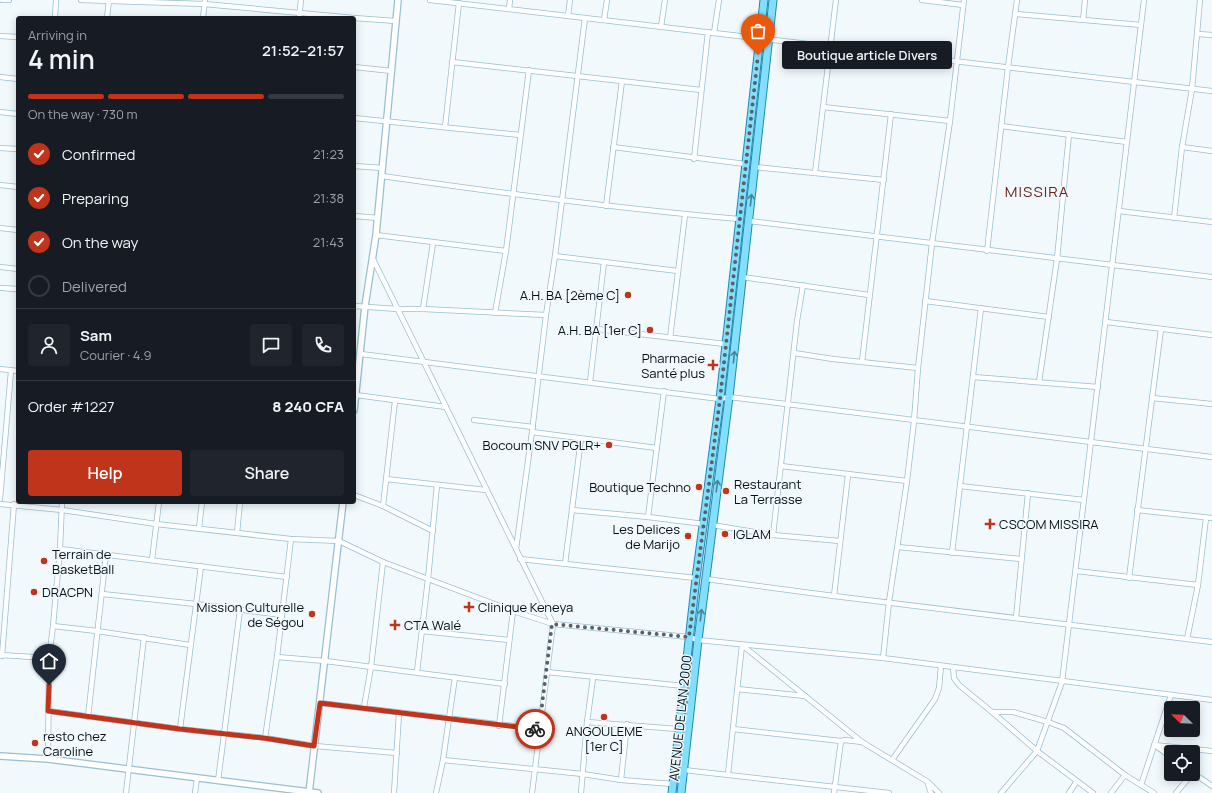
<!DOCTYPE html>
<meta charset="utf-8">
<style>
:root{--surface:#171b24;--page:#20242c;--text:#f1f3f6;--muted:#9ea1a6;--line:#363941;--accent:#c0341c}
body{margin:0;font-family:Manrope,sans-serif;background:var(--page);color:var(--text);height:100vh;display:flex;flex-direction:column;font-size:15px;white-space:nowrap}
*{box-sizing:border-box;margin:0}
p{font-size:13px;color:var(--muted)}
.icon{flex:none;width:22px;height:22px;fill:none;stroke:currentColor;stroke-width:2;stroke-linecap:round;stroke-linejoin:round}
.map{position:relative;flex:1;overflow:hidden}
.drawer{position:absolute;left:16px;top:16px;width:340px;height:488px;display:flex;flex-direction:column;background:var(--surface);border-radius:4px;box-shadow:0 2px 10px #0003}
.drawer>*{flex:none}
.needle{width:26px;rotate:293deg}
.buttons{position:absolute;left:1164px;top:701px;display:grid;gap:8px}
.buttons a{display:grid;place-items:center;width:36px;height:36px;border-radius:4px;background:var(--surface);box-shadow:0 2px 10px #0003;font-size:20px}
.pin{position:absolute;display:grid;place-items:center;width:34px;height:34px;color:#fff;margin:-41px -17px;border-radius:50% 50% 50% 0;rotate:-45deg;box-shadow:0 0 4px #0007}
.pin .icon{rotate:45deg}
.courier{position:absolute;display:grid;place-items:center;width:40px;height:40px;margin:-20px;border:3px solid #c0341c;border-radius:50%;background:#fff;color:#222;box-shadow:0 1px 5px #0007}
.bubble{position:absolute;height:28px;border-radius:4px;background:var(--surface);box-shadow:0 2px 10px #0003;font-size:13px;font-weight:600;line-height:28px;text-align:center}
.overview em{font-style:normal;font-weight:600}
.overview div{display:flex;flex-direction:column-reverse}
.overview{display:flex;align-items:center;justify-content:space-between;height:68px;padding:0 12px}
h1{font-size:26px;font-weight:600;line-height:30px}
.bar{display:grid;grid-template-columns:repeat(4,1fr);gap:6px 4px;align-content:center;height:48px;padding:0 12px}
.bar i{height:5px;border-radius:3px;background:var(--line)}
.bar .current{background:var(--accent)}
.bar p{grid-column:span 4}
.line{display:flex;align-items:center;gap:10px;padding:0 12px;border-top:1px solid var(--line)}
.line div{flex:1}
.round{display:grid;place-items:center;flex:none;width:42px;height:42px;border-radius:4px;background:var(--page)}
ol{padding:0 12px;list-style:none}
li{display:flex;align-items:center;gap:12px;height:44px}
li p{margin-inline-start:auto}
li .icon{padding:4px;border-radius:50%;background:var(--accent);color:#fff;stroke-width:4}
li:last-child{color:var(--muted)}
li i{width:22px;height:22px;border:2px solid var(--line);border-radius:50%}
.action{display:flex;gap:8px;margin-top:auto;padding:8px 12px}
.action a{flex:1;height:46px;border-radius:4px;background:var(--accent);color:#fff;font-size:16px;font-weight:600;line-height:46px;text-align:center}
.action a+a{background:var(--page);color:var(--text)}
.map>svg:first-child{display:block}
</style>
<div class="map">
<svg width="1212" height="793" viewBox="0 0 1212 793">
<rect width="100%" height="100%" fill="#f1f9fd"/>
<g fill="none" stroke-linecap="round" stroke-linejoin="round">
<defs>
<g id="minor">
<polyline points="2,0 9,0"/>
<polyline points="81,0 204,4 354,18"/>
<polyline points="430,0 1212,91"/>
<polyline points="922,0 963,5"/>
<polyline points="509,9 510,0"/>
<polyline points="1015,14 1141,25"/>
<polyline points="568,16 570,0"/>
<polyline points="55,18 56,0"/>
<polyline points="107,18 109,0"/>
<polyline points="203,18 205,0"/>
<polyline points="299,18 301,0"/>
<polyline points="354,18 396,21"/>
<polyline points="604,20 607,0"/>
<polyline points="1083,20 1085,0"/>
<polyline points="661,27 665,0"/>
<polyline points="714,33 719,0"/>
<polyline points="1198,34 1212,35"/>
<polyline points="0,36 18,37"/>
<polyline points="452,62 701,90"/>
<polyline points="354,67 392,71"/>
<polyline points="0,77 18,79"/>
<polyline points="823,107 950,121"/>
<polyline points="0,112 18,114"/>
<polyline points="354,118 520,135"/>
<polyline points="1001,126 1127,142"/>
<polyline points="445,127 459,3"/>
<polyline points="613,147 745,164"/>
<polyline points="1182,147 1212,151"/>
<polyline points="0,148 18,149"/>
<polyline points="694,159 708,32"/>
<polyline points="354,166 383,168"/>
<polyline points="755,167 884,180"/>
<polyline points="815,173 836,0"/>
<path d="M382 176C501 193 619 209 739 219"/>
<polyline points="0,185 18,187"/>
<polyline points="606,206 622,81"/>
<polyline points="1119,211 1212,222"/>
<polyline points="354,216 378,218"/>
<polyline points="1174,218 1182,147 1192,89 1200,0"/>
<polyline points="749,221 1212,277"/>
<polyline points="0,228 18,230"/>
<polyline points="376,235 506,251"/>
<polyline points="987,251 1008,67 1017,0"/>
<polyline points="555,256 678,271"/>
<polyline points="373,259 553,624 532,793"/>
<polyline points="0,267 18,269"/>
<polyline points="742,277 869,295"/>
<polyline points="0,288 18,289"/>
<polyline points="925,301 1049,317"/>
<polyline points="354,306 397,309 423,309 546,315"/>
<polyline points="423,309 433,243"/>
<polyline points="495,313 506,251 529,70"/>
<polyline points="1106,322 1212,335"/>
<polyline points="597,329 725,344"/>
<polyline points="670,338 685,215"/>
<polyline points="794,353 833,359 918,368"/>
<polyline points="361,354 720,399 729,397 1212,457"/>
<polyline points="862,362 891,114"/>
<polyline points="0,369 18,371"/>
<polyline points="973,377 1098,387"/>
<polyline points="590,382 604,262"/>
<polyline points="1039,382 1057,259 1069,134"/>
<polyline points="356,395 446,407"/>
<polyline points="1152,398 1212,404"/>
<polyline points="474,420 533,427"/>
<polyline points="532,432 657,448"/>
<polyline points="781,466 907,481"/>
<polyline points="386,479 486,490"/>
<polyline points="960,486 1084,500"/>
<polyline points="354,495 383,506 433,531"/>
<polyline points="0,499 11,371"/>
<polyline points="0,504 62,510 156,524 291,539 339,541 383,562 513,611 553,624 689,637 698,640 883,658 1212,700"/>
<polyline points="383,506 395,401"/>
<polyline points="572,510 648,517 704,524"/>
<polyline points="1137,510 1212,518"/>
<polyline points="648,517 664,391"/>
<polyline points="712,525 773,535 840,541"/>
<polyline points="199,528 202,502"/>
<polyline points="237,533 240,502"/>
<polyline points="773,535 797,321 803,285"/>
<polyline points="898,547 1021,559"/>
<polyline points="60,549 287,577"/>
<polyline points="516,549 532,432 546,315 555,256 585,18"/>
<polyline points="952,553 981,308"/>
<polyline points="520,559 696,578"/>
<polyline points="152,560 159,502"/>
<polyline points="565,564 581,439"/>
<polyline points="1076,571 1198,585"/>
<polyline points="1129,578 1161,329"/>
<polyline points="706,579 834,596 1212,642"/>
<polyline points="102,594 196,604 282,615"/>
<polyline points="834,596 848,475"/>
<polyline points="1016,618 1028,493"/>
<polyline points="53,626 97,631 190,645"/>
<polyline points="422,631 509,640"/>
<polyline points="1187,639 1198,585 1206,518"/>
<polyline points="742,645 862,742 928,782 939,793"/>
<polyline points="0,655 49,658"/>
<polyline points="2,656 14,504"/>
<polyline points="277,657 325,661 505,684"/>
<polyline points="883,658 889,602 907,481 914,421 918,368 932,243 950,121 964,0"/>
<polyline points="953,667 954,678 959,685 992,712 1013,712 1048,722 1064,728 1125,775 1154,793"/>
<polyline points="417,672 428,579 437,485"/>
<polyline points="547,672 684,686"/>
<polyline points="737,689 805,696"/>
<polyline points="320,703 539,729"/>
<polyline points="364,707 371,667 383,562"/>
<polyline points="49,711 180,729 265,738 315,746 397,753"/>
<polyline points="992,712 1037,751 1093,793"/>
<polyline points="88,717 106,554"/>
<polyline points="587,722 678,729"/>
<polyline points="499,726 513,611"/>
<polyline points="180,729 201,566"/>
<polyline points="733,729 841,741 845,740 862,742"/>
<polyline points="265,738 277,657 291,539"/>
<polyline points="1154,745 1212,751"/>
<polyline points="1156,746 1171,757"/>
<polyline points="48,759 49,658 53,626 60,549 62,502"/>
<polyline points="443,760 583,774 621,780 673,784"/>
<polyline points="892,760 935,699 939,688 941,666"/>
<polyline points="684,770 889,793"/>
<polyline points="1193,773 1212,786"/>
<polyline points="728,774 742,645"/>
<polyline points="621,780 627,724"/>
<polyline points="218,781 240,610"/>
<polyline points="928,784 931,793"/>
<polyline points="1141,785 1171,695"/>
<polyline points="126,793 144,637"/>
<polyline points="195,793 197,778"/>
<polyline points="394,793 399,713"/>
<polyline points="436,793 443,760 455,677"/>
<polyline points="581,793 587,722 593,678"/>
<polyline points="834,793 841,741"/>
<polyline points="1001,793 1037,751 1062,682 1144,0"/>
<polyline points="1069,793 1077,781"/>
<polyline points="1111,793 1125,775"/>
<polyline points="1176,793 1192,774"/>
</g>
<g id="tertiary">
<polyline points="354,410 365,306 376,235 398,0"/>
<polyline points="0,756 48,759 318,793"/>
<polyline points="309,793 343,502"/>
</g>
<g id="primary">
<polyline points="672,793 696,578 720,399 764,0"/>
<polyline points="681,793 698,640 729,397 773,0"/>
</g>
</defs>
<use href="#minor" stroke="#97bfd1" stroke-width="6"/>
<use href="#tertiary" stroke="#97bfd1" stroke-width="8"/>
<use href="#primary" stroke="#2189ad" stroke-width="9"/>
<use href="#minor" stroke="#fff" stroke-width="4.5"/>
<use href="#tertiary" stroke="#fff" stroke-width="5.5"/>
<use href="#primary" stroke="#83dffe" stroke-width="7"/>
</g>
<defs><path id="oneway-shaft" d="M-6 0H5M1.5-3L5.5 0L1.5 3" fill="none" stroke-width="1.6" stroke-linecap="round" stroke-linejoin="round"/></defs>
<g stroke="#498296">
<use href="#oneway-shaft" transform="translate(751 200) rotate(-83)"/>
<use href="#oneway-shaft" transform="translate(734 357) rotate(-84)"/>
<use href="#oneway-shaft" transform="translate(717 486) rotate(-82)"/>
<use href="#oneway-shaft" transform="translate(701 615) rotate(-83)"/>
</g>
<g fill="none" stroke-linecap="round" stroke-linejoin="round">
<polyline stroke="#566267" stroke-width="4" stroke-dasharray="0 7.2" points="535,729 539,730 552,624 689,637 720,399 758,55"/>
<polyline stroke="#c0341c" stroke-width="5" points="49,685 48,711 180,729 264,738 314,746 320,703 535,729"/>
</g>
<g fill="#c0341c" stroke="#f1f9fd" stroke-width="1.5">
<circle cx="628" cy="295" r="4"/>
<circle cx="650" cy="330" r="4"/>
<path d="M711 359h4v4h4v4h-4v4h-4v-4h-4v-4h4z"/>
<circle cx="609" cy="445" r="4"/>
<circle cx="699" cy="487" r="4"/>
<circle cx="726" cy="491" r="4"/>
<path d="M988 518h4v4h4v4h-4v4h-4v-4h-4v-4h4z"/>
<circle cx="725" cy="534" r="4"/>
<circle cx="688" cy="536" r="4"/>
<circle cx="44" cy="561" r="4"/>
<circle cx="34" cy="592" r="4"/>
<path d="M467 601h4v4h4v4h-4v4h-4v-4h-4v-4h4z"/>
<circle cx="312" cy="614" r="4"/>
<path d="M393 619h4v4h4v4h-4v4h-4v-4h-4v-4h4z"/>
<circle cx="604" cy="717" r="4"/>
<circle cx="35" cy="743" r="4"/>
</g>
<g text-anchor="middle" stroke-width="3" stroke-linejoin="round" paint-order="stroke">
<g font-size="13" fill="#031016" stroke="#f1f9fd" text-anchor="start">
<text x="620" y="300" text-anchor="end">A.H. BA [2ème C]</text>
<text x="642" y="335" text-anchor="end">A.H. BA [1er C]</text>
<text x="705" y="363" text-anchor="end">Pharmacie<tspan x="705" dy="15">Santé plus</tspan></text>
<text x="601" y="450" text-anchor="end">Bocoum SNV PGLR+</text>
<text x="734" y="489">Restaurant<tspan x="734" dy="15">La Terrasse</tspan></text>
<text x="691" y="492" text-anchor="end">Boutique Techno</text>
<text x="999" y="529">CSCOM MISSIRA</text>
<text x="680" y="534" text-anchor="end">Les Delices<tspan x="680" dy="15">de Marijo</tspan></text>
<text x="733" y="539">IGLAM</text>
<text x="52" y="559">Terrain de<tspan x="52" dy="15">BasketBall</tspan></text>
<text x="42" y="597">DRACPN</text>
<text x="304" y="612" text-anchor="end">Mission Culturelle<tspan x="304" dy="15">de Ségou</tspan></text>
<text x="478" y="612">Clinique Keneya</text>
<text x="404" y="630">CTA Walé</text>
<text x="604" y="736" text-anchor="middle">ANGOULEME<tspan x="604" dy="15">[1er C]</tspan></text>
<text x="43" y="741">resto chez<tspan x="43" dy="15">Caroline</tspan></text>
</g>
<g font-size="13" fill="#031016" stroke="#f1f9fd">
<text transform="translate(680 718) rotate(-84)" y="5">AVENUE DE L'AN 2000</text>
</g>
<g font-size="15" letter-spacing="1" fill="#682418" stroke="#f1f9fd">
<text x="1037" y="197">MISSIRA</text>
</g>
</g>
</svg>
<div class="buttons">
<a><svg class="needle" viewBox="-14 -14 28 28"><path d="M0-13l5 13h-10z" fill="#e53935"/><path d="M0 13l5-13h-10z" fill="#9ea1a6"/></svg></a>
<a><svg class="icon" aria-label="locate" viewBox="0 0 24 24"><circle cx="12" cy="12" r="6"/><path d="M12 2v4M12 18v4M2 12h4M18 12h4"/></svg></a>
</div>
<div class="pin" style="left:758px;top:55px;background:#ea580c"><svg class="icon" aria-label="bag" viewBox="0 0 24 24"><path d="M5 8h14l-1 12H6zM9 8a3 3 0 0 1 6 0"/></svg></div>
<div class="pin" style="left:49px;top:685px;background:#1f2937"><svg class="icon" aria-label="home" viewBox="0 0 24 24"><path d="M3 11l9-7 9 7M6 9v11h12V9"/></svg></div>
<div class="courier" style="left:535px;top:729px"><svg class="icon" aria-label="bike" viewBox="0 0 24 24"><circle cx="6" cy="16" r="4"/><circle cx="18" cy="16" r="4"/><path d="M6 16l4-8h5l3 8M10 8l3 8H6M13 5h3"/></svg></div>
<div class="bubble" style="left:782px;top:41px;width:170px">Boutique article Divers</div>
<section class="drawer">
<div class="overview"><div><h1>4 min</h1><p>Arriving in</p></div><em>21:52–21:57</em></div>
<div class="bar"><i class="current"></i><i class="current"></i><i class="current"></i><i></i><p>On the way · 730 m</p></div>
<ol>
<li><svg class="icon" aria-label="check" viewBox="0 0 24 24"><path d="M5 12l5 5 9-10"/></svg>Confirmed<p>21:23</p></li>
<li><svg class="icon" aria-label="check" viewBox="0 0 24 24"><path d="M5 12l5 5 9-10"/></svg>Preparing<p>21:38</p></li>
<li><svg class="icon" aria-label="check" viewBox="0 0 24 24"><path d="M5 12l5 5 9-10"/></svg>On the way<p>21:43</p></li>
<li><i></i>Delivered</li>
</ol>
<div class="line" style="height:72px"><a class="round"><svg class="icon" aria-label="person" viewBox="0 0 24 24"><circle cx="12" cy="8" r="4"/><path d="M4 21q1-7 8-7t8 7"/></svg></a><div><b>Sam</b><p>Courier · 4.9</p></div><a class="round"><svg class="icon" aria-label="chat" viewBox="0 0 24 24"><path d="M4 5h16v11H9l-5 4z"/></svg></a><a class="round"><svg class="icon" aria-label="phone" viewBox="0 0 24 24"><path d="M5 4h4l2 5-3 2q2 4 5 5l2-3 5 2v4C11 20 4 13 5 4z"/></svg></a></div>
<div class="line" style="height:52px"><div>Order #1227</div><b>8 240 CFA</b></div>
<div class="action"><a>Help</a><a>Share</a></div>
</section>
</div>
